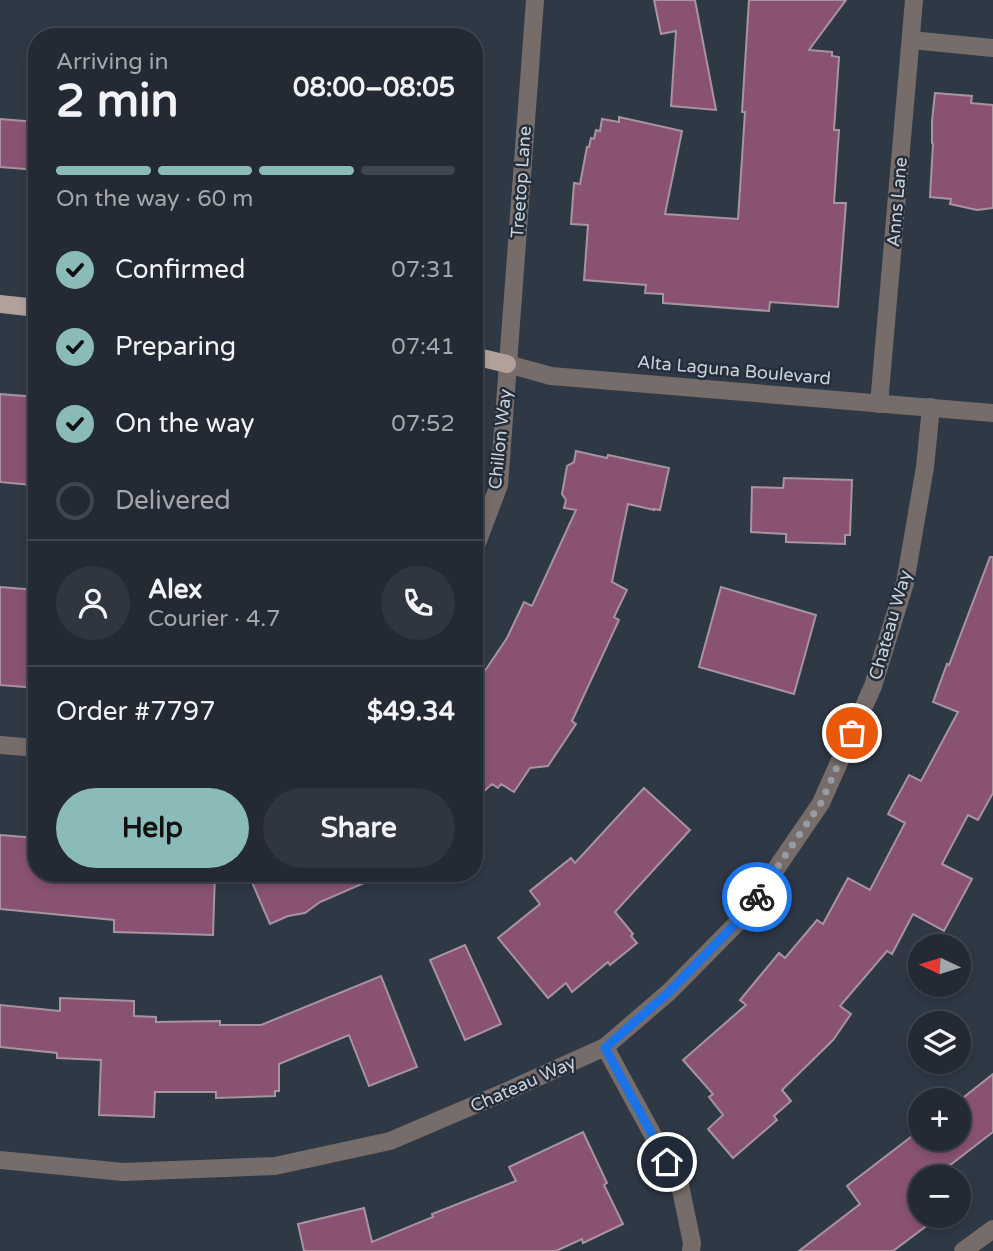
<!DOCTYPE html>
<meta charset="utf-8">
<style>
:root{--surface:#232a34;--page:#2f3640;--text:#f1f3f6;--muted:#a3a7ac;--line:#40464f;--accent:#8bbbb9}
body{margin:0;font-family:"Varela Round",sans-serif;background:var(--page);color:var(--text);height:100vh;display:flex;flex-direction:column;font-size:26px;white-space:nowrap}
*{box-sizing:border-box;margin:0}
p{font-size:23px;color:var(--muted)}
.icon{flex:none;width:38px;height:38px;fill:none;stroke:currentColor;stroke-width:2;stroke-linecap:round;stroke-linejoin:round}
.map{position:relative;flex:1;overflow:hidden}
.side{position:absolute;left:28px;top:28px;width:455px;height:854px;display:flex;flex-direction:column;background:var(--surface);border-radius:28px;box-shadow:0 4px 10px #0003,0 0 0 2px var(--line)}
.side>*{flex:none}
.needle{width:46px;rotate:274deg}
.fabs{position:absolute;left:908px;top:934px;display:grid;gap:14px}
.fabs a{display:grid;place-items:center;width:63px;height:63px;border-radius:50%;background:var(--surface);box-shadow:0 4px 10px #0003,0 0 0 2px var(--line);font-size:35px}
.pin{position:absolute;display:grid;place-items:center;width:60px;height:60px;color:#fff;margin:-30px;border:4px solid #fff;border-radius:50%;box-shadow:0 2px 7px #0007}
.courier{position:absolute;display:grid;place-items:center;width:70px;height:70px;margin:-35px;border:5px solid #1a73e8;border-radius:50%;background:#fff;color:#222;box-shadow:0 2px 9px #0007}
.summary em{font-style:normal;font-weight:700}
.summary div{display:flex;flex-direction:column-reverse}
.summary{display:flex;align-items:center;justify-content:space-between;height:119px;padding:0 28px}
h1{font-size:46px;font-weight:700;line-height:52px}
.bar{display:grid;grid-template-columns:repeat(4,1fr);gap:10px 7px;align-content:center;height:84px;padding:0 28px}
.bar i{height:9px;border-radius:5px;background:var(--line)}
.bar .selected{background:var(--accent)}
.bar p{grid-column:span 4}
.line{display:flex;align-items:center;gap:18px;padding:0 28px;border-top:2px solid var(--line)}
.line div{flex:1}
.round{display:grid;place-items:center;flex:none;width:74px;height:74px;border-radius:37px;background:var(--page)}
ol{padding:0 28px;list-style:none}
li{display:flex;align-items:center;gap:21px;height:77px}
li p{margin-inline-start:auto}
li .icon{padding:7px;border-radius:50%;background:var(--accent);color:#111;stroke-width:4}
li:last-child{color:var(--muted)}
li i{width:38px;height:38px;border:4px solid var(--line);border-radius:50%}
.primary-button{display:flex;gap:14px;margin-top:auto;padding:14px 28px}
.primary-button a{flex:1;height:80px;border-radius:42px;background:var(--accent);color:#111;font-size:28px;font-weight:700;line-height:80px;text-align:center}
.primary-button a+a{background:var(--page);color:var(--text)}
.map>svg:first-child{display:block}
</style>
<div class="map">
<svg width="993" height="1251" viewBox="0 0 993 1251">
<rect width="100%" height="100%" fill="#2f3845"/>
<g fill="#895273" stroke="#a7949f" stroke-width="2">
<polygon points="654,0 695,0 716,110 671,106 676,31 661,34"/>
<polygon points="749,0 846,0 809,50 832,52 832,56 839,57 834,130 839,130 834,203 846,203 838,307 770,302 769,311 663,303 663,294 645,293 646,285 584,280 588,225 571,224 574,183 580,184 587,147 589,147 591,138 594,139 596,130 600,131 602,119 619,122 619,117 682,131 665,214 738,219 745,112 742,112"/>
<polygon points="935,93 972,96 971,103 993,105 993,208 977,210 950,204 951,199 930,197 933,144 932,143 932,121"/>
<polygon points="0,119 37,122 37,170 0,167"/>
<polygon points="0,394 37,397 37,467 32,467 31,485 0,482"/>
<polygon points="576,451 607,458 608,455 669,468 660,510 654,509 654,510 628,504 612,582 627,590 614,617 619,620 572,721 576,724 548,766 530,768 514,792 501,784 498,788 492,784 474,800 474,687 507,638 524,602 532,606 576,510 564,508 566,500 562,494 567,466 574,462"/>
<polygon points="784,478 852,480 850,535 845,535 845,544 786,542 786,534 751,532 752,487 783,488"/>
<polygon points="990,557 993,557 993,793 978,820 968,815 942,864 972,879 944,931 913,914 892,954 887,951 840,1006 851,1014 833,1040 782,1090 791,1101 774,1116 777,1120 733,1158 708,1129 723,1115 709,1097 713,1094 683,1060 746,1005 740,1000 779,953 785,958 817,920 823,924 848,878 870,890 905,823 888,814 909,775 921,781 958,712 933,702 947,664 949,665"/>
<polygon points="0,587 37,590 37,688 0,685"/>
<polygon points="721,587 816,615 794,694 699,667"/>
<polygon points="644,788 690,830 615,912 633,934 631,936 637,943 610,965 608,962 572,992 566,983 548,998 498,938 540,904 530,891 571,858 575,863"/>
<polygon points="0,835 37,838 37,873 215,873 213,935 114,932 114,920 0,909"/>
<polygon points="248,873 387,873 320,902 305,913 288,916 270,924"/>
<polygon points="465,945 501,1024 465,1040 430,960"/>
<polygon points="381,976 417,1067 369,1086 349,1035 279,1064 279,1091 275,1091 275,1096 216,1098 216,1092 155,1092 154,1117 99,1115 101,1060 57,1058 57,1053 0,1047 0,1005 60,1011 60,998 134,1001 134,1016 156,1017 156,1022 220,1021 220,1025 261,1025"/>
<polygon points="993,1074 993,1132 949,1166 953,1171 944,1178 920,1178 920,1195 915,1199 920,1206 920,1216 929,1216 933,1221 893,1251 799,1251 860,1204 847,1186 920,1130 920,1139 959,1139 959,1101"/>
<polygon points="583,1132 607,1183 604,1185 623,1224 583,1243 582,1239 556,1251 304,1251 298,1224 364,1208 372,1242 433,1217 432,1214 516,1181 509,1167"/>
</g>
<g fill="none" stroke-linecap="round" stroke-linejoin="round">
<g stroke="#766d6a" stroke-width="18">
<polyline points="911,40 993,48"/>
<polyline points="507,364 551,376 993,413"/>
<polyline points="879,404 914,0"/>
<polyline points="474,551 499,485 535,0"/>
<polyline points="0,745 37,748"/>
<polyline points="605,1047 680,1185 692,1243 691,1251"/>
<polyline points="0,1160 123,1172 275,1166 390,1141 505,1092 605,1047 669,992 743,917 821,803 873,686 905,583 925,467 931,407"/>
<polyline points="963,1251 993,1229"/>
</g>
<g stroke="#b2a19b" stroke-width="18">
<polyline points="0,304 37,308"/>
<polyline points="474,356 507,364"/>
</g>
</g>
<g fill="none" stroke-linecap="round" stroke-linejoin="round">
<polyline stroke="#959ca6" stroke-width="7" stroke-dasharray="0 12.6" points="757,897 821,803 852,733"/>
<polyline stroke="#1a73e8" stroke-width="9" points="667,1162 605,1048 669,992 743,916 757,897"/>
</g>
<g text-anchor="middle" stroke-width="5" stroke-linejoin="round" paint-order="stroke">
<g font-size="18" fill="#ccd2da" stroke="#252e3b">
<text transform="translate(521 182) rotate(-86)" y="6">Treetop Lane</text>
<text transform="translate(897 202) rotate(-85)" y="6">Anns Lane</text>
<text transform="translate(734 370) rotate(5)" y="6">Alta Laguna Boulevard</text>
<text transform="translate(500 439) rotate(-84)" y="6">Chillon Way</text>
<text transform="translate(890 625) rotate(-74)" y="6">Chateau Way</text>
<text transform="translate(523 1084) rotate(-24)" y="6">Chateau Way</text>
</g>
</g>
</svg>
<div class="fabs">
<a><svg class="needle" viewBox="-14 -14 28 28"><path d="M0-13l5 13h-10z" fill="#e53935"/><path d="M0 13l5-13h-10z" fill="#a3a7ac"/></svg></a>
<a><svg class="icon" aria-label="layers" viewBox="0 0 24 24"><path d="M12 4l9 5-9 5-9-5zM3 14l9 5 9-5"/></svg></a>
<a>+</a>
<a>−</a>
</div>
<div class="pin" style="left:852px;top:733px;background:#ea580c"><svg class="icon" aria-label="bag" viewBox="0 0 24 24"><path d="M5 8h14l-1 12H6zM9 8a3 3 0 0 1 6 0"/></svg></div>
<div class="pin" style="left:667px;top:1162px;background:#1f2937"><svg class="icon" aria-label="home" viewBox="0 0 24 24"><path d="M3 11l9-7 9 7M6 9v11h12V9"/></svg></div>
<div class="courier" style="left:757px;top:897px"><svg class="icon" aria-label="bike" viewBox="0 0 24 24"><circle cx="6" cy="16" r="4"/><circle cx="18" cy="16" r="4"/><path d="M6 16l4-8h5l3 8M10 8l3 8H6M13 5h3"/></svg></div>
<section class="side">
<div class="summary"><div><h1>2 min</h1><p>Arriving in</p></div><em>08:00–08:05</em></div>
<div class="bar"><i class="selected"></i><i class="selected"></i><i class="selected"></i><i></i><p>On the way · 60 m</p></div>
<ol>
<li><svg class="icon" aria-label="check" viewBox="0 0 24 24"><path d="M5 12l5 5 9-10"/></svg>Confirmed<p>07:31</p></li>
<li><svg class="icon" aria-label="check" viewBox="0 0 24 24"><path d="M5 12l5 5 9-10"/></svg>Preparing<p>07:41</p></li>
<li><svg class="icon" aria-label="check" viewBox="0 0 24 24"><path d="M5 12l5 5 9-10"/></svg>On the way<p>07:52</p></li>
<li><i></i>Delivered</li>
</ol>
<div class="line" style="height:126px"><a class="round"><svg class="icon" aria-label="person" viewBox="0 0 24 24"><circle cx="12" cy="8" r="4"/><path d="M4 21q1-7 8-7t8 7"/></svg></a><div><b>Alex</b><p>Courier · 4.7</p></div><a class="round"><svg class="icon" aria-label="phone" viewBox="0 0 24 24"><path d="M5 4h4l2 5-3 2q2 4 5 5l2-3 5 2v4C11 20 4 13 5 4z"/></svg></a></div>
<div class="line" style="height:91px"><div>Order #7797</div><b>$49.34</b></div>
<div class="primary-button"><a>Help</a><a>Share</a></div>
</section>
</div>
